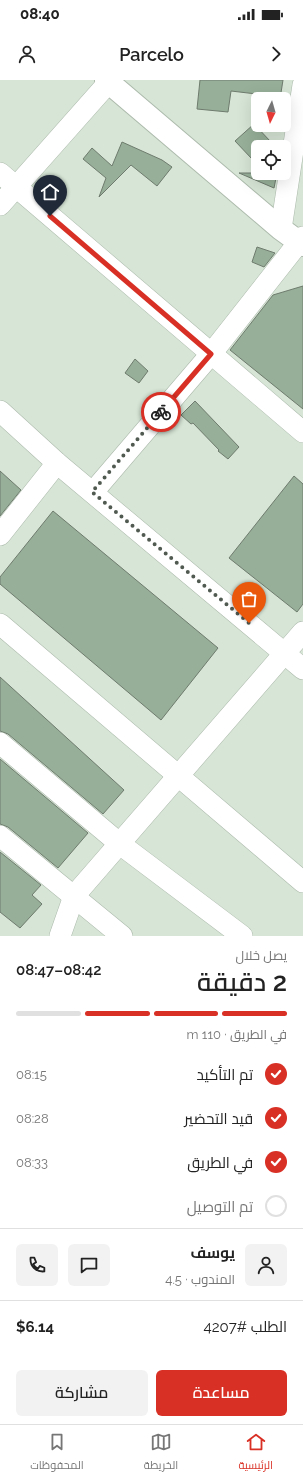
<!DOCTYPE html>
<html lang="ar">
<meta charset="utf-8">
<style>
:root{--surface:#fff;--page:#f2f2f2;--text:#222;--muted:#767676;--line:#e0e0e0;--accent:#d93025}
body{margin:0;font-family:Raleway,Cairo,sans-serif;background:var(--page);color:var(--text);direction:rtl;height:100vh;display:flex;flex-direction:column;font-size:15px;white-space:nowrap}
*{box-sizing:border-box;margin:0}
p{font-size:13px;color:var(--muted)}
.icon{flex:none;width:22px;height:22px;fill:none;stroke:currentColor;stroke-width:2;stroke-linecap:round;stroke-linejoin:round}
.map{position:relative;height:856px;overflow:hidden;direction:ltr}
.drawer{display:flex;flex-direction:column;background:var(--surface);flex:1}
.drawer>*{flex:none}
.needle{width:26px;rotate:185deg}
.controls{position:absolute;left:251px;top:12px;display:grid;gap:8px}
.controls a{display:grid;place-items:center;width:40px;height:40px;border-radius:6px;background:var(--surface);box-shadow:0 4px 16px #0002;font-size:20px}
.pin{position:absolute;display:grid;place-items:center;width:34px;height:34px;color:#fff;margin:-41px -17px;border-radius:50% 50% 50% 0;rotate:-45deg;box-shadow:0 0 4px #0007}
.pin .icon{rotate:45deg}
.courier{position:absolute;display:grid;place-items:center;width:40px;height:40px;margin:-20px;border:3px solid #d93025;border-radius:50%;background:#fff;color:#222;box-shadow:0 1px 5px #0007}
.summary em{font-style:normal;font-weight:600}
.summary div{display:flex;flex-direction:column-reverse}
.summary{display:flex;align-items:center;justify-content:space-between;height:68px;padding:0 16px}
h1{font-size:26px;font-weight:600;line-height:30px}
.bar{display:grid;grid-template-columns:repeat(4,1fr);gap:6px 4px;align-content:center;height:48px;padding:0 16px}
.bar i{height:5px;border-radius:3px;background:var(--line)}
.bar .current{background:var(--accent)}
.bar p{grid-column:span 4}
.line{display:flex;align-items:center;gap:10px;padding:0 16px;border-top:1px solid var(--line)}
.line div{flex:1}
.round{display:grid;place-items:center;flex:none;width:42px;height:42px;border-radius:6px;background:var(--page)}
ol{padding:0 16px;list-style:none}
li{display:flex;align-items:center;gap:12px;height:44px}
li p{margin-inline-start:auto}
li .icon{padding:4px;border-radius:50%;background:var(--accent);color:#fff;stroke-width:4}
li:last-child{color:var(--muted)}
li i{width:22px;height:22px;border:2px solid var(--line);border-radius:50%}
.button{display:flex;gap:8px;margin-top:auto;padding:8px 16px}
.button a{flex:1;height:46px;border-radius:6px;background:var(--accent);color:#fff;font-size:16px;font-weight:600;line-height:46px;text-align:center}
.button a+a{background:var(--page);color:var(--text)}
.status{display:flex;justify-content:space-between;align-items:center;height:28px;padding:0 20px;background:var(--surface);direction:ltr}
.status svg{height:11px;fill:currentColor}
header{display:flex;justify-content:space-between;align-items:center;height:52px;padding:0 16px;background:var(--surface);font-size:18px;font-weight:600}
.tabs{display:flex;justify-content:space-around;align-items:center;height:56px;border-top:1px solid var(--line);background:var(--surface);font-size:11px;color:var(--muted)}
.tabs a{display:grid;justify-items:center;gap:2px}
.tabs .current{color:var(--accent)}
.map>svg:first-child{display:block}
</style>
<div class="status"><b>08:40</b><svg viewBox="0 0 49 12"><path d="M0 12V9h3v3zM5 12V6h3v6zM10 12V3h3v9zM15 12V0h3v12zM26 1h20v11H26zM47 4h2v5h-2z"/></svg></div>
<header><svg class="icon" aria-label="forward" viewBox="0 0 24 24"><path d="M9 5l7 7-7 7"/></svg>Parcelo<svg class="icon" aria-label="person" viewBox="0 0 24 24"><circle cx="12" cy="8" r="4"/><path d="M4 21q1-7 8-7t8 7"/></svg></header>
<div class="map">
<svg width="303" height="856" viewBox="0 0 303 856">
<rect width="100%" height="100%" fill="#d6e5d6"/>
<g fill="#97af98" stroke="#6e7b6e">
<polygon points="200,0 283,0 280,19 265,19 265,15 231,11 228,32 197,29"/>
<polygon points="254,44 271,62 265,67 258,67 258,74 252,79 235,61"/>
<polygon points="122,62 162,80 172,87 157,106 131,85 99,117 106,98 83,79 92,68 112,86"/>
<polygon points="239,93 277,93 274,108"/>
<polygon points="257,167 275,173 264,187 252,182"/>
<polygon points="303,206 303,329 230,270 273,215"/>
<polygon points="135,279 148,291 139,303 125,293"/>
<polygon points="195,321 239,367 228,379 218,371 219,370 193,343 191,344 181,335"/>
<polygon points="0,391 21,410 0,436"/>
<polygon points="294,396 303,404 303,524 297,532 229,478"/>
<polygon points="53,431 218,568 161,640 0,504 0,497"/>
<polygon points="0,597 124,710 103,734 8,654 0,651"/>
<polygon points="0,679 88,753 58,788 8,747 0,744"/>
<polygon points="0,772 41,805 32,815 42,824 20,848 0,832"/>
</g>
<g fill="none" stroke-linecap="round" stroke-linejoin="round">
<defs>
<g id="minor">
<polyline points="0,93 303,352"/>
<polyline points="0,125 109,2"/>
<polyline points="281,149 303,5"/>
<polyline points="0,331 57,383 303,589"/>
<polyline points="93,412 211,274 303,157"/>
<polyline points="0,455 57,383"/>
<polyline points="0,544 303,802"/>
<polyline points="0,663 120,764 242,856"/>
<polyline points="0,756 122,856"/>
<polyline points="60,856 74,816 303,552"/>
</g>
<polyline id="secondary" points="106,0 281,149 303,165"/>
</defs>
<use href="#minor" stroke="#acbaac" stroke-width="22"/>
<use href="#secondary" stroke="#acbaac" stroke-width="24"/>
<use href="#minor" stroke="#fff" stroke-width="21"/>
<use href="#secondary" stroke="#fff" stroke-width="22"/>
</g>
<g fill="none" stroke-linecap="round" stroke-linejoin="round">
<polyline stroke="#515a51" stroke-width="4" stroke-dasharray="0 7.2" points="161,332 92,412 249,543"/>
<polyline stroke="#d93025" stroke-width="5" points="50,136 211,274 161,332"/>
</g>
</svg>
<div class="controls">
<a><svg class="needle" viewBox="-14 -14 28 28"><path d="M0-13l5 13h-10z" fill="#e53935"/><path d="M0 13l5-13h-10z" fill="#767676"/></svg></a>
<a><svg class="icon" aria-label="locate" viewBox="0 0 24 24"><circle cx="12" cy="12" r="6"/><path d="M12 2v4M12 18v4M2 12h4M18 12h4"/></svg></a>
</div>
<div class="pin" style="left:249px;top:543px;background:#ea580c"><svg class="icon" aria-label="bag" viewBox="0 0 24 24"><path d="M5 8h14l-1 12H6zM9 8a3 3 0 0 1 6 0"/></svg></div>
<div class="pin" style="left:50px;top:136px;background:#1f2937"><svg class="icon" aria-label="home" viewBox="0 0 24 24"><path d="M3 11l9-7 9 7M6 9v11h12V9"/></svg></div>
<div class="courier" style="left:161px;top:332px"><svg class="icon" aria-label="bike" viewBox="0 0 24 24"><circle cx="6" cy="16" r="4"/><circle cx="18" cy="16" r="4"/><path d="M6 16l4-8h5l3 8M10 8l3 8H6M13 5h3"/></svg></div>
</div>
<section class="drawer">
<div class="summary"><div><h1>2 دقيقة</h1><p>يصل خلال</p></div><em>08:42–08:47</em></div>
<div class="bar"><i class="current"></i><i class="current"></i><i class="current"></i><i></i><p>في الطريق · 110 m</p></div>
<ol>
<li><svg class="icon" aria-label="check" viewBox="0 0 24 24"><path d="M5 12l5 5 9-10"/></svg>تم التأكيد<p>08:15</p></li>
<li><svg class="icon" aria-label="check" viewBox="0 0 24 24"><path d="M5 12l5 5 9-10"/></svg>قيد التحضير<p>08:28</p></li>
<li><svg class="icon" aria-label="check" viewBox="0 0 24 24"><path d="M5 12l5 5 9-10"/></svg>في الطريق<p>08:33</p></li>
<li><i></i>تم التوصيل</li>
</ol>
<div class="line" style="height:72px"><a class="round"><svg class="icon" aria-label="person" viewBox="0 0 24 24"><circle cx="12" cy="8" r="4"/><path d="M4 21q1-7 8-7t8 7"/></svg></a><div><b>يوسف</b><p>المندوب · 4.5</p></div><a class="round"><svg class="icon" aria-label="chat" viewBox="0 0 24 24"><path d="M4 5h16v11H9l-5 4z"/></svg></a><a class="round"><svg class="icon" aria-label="phone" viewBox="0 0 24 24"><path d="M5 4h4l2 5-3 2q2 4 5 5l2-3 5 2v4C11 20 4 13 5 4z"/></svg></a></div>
<div class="line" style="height:52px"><div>الطلب #4207</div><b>$6.14</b></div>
<div class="button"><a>مساعدة</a><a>مشاركة</a></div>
</section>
<nav class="tabs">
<a class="current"><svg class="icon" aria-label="home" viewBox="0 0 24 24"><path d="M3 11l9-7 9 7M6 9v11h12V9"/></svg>الرئيسية</a>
<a><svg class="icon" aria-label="map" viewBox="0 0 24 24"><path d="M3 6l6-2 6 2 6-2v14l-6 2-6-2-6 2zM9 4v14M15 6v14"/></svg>الخريطة</a>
<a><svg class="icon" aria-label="saved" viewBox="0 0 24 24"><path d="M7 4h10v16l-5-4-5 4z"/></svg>المحفوظات</a>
</nav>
